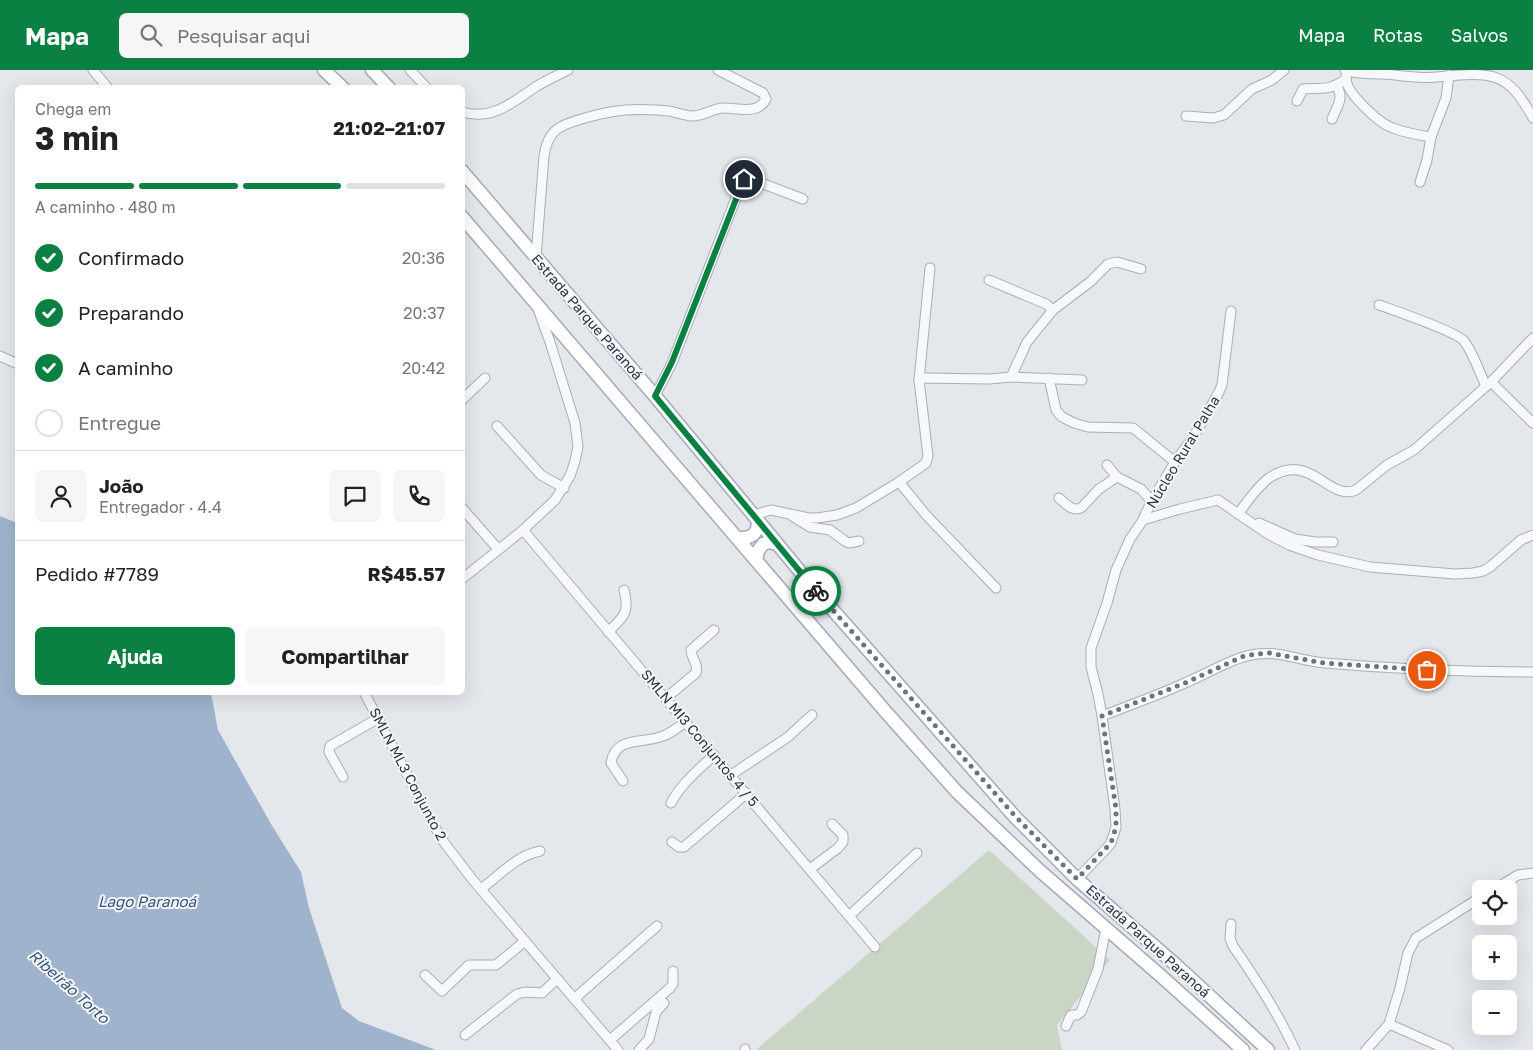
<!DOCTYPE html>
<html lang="pt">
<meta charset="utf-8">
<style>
:root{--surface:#fff;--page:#f6f6f6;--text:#222;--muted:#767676;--line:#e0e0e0;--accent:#0b8043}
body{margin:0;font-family:"Golos Text",sans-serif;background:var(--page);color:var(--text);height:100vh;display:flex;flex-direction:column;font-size:19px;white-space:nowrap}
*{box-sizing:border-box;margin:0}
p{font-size:16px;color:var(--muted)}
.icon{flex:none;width:28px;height:28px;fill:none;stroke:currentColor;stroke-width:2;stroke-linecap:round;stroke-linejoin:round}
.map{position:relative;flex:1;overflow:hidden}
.sheet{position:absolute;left:15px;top:15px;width:450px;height:610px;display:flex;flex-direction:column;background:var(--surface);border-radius:8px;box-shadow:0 5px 20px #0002}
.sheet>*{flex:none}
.buttons{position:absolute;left:1472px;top:810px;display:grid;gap:10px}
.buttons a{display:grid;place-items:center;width:45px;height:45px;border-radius:8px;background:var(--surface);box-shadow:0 5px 20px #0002;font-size:25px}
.pin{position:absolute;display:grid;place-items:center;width:42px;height:42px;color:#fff;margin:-21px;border:2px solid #fff;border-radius:50%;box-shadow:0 1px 5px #0007}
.courier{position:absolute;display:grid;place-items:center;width:50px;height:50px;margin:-25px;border:4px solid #0b8043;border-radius:50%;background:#fff;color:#222;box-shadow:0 1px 6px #0007}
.head em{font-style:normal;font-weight:700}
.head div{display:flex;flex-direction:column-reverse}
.head{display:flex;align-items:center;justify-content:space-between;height:85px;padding:0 20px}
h1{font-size:32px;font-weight:700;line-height:38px}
.bar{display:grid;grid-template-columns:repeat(4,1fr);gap:8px 5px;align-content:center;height:60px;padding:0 20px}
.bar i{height:6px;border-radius:4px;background:var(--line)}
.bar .active{background:var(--accent)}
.bar p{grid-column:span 4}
.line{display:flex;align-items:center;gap:12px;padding:0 20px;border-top:1px solid var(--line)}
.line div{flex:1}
.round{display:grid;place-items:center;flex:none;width:52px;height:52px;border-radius:8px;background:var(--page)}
ol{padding:0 20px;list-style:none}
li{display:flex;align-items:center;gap:15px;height:55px}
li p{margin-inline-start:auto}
li .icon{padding:5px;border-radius:50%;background:var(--accent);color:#fff;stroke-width:4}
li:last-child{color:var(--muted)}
li i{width:28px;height:28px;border:2px solid var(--line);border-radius:50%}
.action{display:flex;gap:10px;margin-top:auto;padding:10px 20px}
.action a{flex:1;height:58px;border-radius:8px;background:var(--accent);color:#fff;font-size:20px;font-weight:700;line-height:58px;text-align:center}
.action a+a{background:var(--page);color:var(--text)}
header{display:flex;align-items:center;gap:30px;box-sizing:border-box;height:70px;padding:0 25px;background:var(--accent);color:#fff}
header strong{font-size:24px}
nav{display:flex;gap:28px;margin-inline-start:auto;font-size:18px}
.search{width:350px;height:45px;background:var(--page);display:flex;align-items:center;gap:12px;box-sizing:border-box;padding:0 18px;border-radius:8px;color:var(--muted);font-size:19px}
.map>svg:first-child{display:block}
</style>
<header>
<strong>Mapa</strong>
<div class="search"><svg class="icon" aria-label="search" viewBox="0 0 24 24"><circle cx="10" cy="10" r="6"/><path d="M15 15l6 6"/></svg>Pesquisar aqui</div>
<nav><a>Mapa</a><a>Rotas</a><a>Salvos</a></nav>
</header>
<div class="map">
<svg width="1533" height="980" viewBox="0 0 1533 980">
<rect width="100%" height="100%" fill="#e4e7ec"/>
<polygon fill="#c9d6c5" points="989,780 1110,890 1057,955 1062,980 756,980"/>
<polygon fill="#9fb4cc" points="0,446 17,453 18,622 211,623 218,660 271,754 301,802 309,838 342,938 359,951 436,980 0,980"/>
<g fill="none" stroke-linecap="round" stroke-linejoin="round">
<defs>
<g id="street">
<polyline points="93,0 108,18"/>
<polyline points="410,0 427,18"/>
<path d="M1345 0C1356 5 1371 3 1383 4 1401 5 1419 9 1437 7 1492 2 1507 0 1533 48"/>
<path d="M1347 1C1347 2 1346 8 1346 9 1347 24 1380 54 1393 58 1405 63 1419 65 1431 67L1427 90 1420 112"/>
<path d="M1297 31 1303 19C1322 17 1328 22 1346 9"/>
<path d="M462 42C493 51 513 32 537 16 547 10 558 5 568 0"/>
<polyline points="1186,46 1213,48 1224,45 1252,19 1272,10 1284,0"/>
<path d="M1332 49C1337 36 1345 28 1336 15"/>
<polyline points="1431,67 1446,28 1449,5"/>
<path d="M536 187 544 86C548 59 560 55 585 48 616 39 636 38 668 41 676 42 683 45 691 46 702 47 713 38 724 38 739 38 758 45 766 29L763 23 718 0"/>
<path d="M1379 235C1393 240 1457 262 1464 271 1474 284 1479 302 1486 316"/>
<polyline points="1053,240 1090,212 1108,194 1117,192 1141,199"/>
<polyline points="0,286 18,294"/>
<polyline points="1011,307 1082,310"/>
<polyline points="1049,308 1056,340 1062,347 1074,353 1088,357 1133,358 1175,392"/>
<polyline points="919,310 930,198"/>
<polyline points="1491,312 1533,353"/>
<polyline points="655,326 672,293 743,110 748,108 803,129"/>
<polyline points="462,330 485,308"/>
<polyline points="497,356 541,405 564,418"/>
<polyline points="1107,395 1117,407"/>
<polyline points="899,412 927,446 996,518"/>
<path d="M1059 428C1065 433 1072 442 1081 438L1099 419 1117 407 1141 419 1152 432"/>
<polyline points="462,438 498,479"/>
<path d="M1238 444C1247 432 1257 417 1269 408 1311 380 1328 432 1356 420L1387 395 1414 380 1491 312 1533 268"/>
<polyline points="753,445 771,440 809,448 817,448 837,445 856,438 899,412 926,393 928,386 919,310 923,308 989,309 1011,307 1027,272 1053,240 1046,234 989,210"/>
<polyline points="792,446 810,457 830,460 845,471 849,473 859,471"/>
<polyline points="1143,450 1180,439 1218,430 1268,464 1289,475 1318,485 1370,497 1455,504 1473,503 1483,501 1490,497 1521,470 1533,465"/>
<polyline points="1259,453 1295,469 1315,472 1333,472"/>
<polyline points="523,460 875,877"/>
<polyline points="462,509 523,460 555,430 570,406 575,391 578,376 575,353 550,272 538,239"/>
<path d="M608 562C624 547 630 542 624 520"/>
<polyline points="364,622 433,754 443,771 472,809 618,980"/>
<path d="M666 628 696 603C699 594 691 588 691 580L714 560"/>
<path d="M1102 646C1130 635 1159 625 1187 612 1209 603 1233 587 1257 584 1279 581 1302 591 1325 593 1394 599 1463 602 1533 602"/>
<polyline points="731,705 788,667 812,645"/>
<polyline points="343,707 329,682 330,676 377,649"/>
<path d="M623 711 611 693C615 665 645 674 663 666 671 663 679 657 686 651"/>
<path d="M671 733C681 714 697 701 714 685"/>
<polyline points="672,772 679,777 684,777 747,723"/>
<polyline points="810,799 838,778 843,772 843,765 832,754"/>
<polyline points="1077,809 1106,779 1111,773 1116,757 1115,739 1102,646 1098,624 1091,597 1091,578 1107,533 1116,500 1130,469 1143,450 1151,432 1175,392 1194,366 1218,324 1222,315 1231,241"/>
<path d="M481 819C500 805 516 786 540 781"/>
<polyline points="1495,819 1518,805 1533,803"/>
<polyline points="849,846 917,783"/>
<path d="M1231 854 1230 868 1233 876C1256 909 1278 943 1295 980"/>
<polyline points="425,905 442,921 469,895 496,895 525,871"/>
<polyline points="574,929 657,856"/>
<polyline points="1389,954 1448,980"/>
<polyline points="1066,956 1071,945 1077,945 1081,942 1098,899 1106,858"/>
<polyline points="465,965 517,924 525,922 542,923 557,909"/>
<polyline points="610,970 670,918 673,914 673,901"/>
<polyline points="639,980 649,969 656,942 664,933"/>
<polyline points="745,980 745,979"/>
<polyline points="1366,980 1389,954 1400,918 1408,883 1416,868 1481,827"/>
</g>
<g id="primary">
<polyline points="324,0 343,18"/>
<polyline points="372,0 389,18"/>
<polyline points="462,101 655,326 817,522 1015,747 1077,809 1176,895 1268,980"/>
<polyline points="462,147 885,641 957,722 1040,801 1161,906 1243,980"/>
<path d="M737 468C750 469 758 465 758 451"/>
<polyline points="756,490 758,481 763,474 769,472 777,474"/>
</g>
</defs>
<use href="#street" stroke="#a9aeb7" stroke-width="11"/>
<use href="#primary" stroke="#a3abb8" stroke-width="15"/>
<use href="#street" stroke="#f7f8fa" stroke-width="9"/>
<use href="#primary" stroke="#fff" stroke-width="12"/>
</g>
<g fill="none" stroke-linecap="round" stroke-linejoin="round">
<polyline stroke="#6c737f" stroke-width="5" stroke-dasharray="0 9" points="816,521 1016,747 1077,809 1106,778 1111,773 1116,757 1116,739 1102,646 1185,613 1244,586 1257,584 1269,583 1324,593 1427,600"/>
<polyline stroke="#0b8043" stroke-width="6" points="744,109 672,292 655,326 816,521"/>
</g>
<g text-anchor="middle" stroke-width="4" stroke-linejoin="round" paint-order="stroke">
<g font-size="14" fill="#2b3445" stroke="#f4f6f9">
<text transform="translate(587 247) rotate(49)" y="5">Estrada Parque Paranoá</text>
<text transform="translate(1183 382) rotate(-59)" y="5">Núcleo Rural Palha</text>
<text transform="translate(700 668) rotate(50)" y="5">SMLN MI3 Conjuntos 4 / 5</text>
<text transform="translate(408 704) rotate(62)" y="5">SMLN ML3 Conjunto 2</text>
<text transform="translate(1148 871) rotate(42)" y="5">Estrada Parque Paranoá</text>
</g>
<g font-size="15" font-style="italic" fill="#34527a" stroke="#f4f6f9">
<text x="147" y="837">Lago Paranoá</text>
<text transform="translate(69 917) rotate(42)" y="5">Ribeirão Torto</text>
</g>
</g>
</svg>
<div class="buttons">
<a><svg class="icon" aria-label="locate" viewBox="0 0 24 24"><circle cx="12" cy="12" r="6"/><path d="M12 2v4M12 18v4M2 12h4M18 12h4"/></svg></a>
<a>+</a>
<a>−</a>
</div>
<div class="pin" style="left:1427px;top:600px;background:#ea580c"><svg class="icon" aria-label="bag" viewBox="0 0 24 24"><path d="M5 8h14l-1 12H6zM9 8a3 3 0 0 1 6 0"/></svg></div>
<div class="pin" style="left:744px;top:109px;background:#1f2937"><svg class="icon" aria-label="home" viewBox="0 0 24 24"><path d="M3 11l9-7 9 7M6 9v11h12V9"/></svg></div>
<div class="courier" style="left:816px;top:521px"><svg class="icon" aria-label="bike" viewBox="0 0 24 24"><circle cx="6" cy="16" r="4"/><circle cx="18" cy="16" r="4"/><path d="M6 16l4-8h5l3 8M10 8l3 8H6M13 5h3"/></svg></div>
<section class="sheet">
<div class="head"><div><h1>3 min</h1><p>Chega em</p></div><em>21:02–21:07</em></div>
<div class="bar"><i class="active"></i><i class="active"></i><i class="active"></i><i></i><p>A caminho · 480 m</p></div>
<ol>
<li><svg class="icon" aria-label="check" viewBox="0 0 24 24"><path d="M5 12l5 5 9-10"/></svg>Confirmado<p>20:36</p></li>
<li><svg class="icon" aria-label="check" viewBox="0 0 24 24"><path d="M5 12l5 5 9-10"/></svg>Preparando<p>20:37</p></li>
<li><svg class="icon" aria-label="check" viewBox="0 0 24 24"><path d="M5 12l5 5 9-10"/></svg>A caminho<p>20:42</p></li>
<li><i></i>Entregue</li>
</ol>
<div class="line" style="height:90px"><a class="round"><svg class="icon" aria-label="person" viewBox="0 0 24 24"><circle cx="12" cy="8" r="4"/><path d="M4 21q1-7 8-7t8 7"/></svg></a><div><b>João</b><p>Entregador · 4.4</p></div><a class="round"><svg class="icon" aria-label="chat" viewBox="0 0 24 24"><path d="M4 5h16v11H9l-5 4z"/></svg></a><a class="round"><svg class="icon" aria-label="phone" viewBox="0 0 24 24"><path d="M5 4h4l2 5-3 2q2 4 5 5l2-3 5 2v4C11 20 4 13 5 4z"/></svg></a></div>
<div class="line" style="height:65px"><div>Pedido #7789</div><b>R$45.57</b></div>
<div class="action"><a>Ajuda</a><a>Compartilhar</a></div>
</section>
</div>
